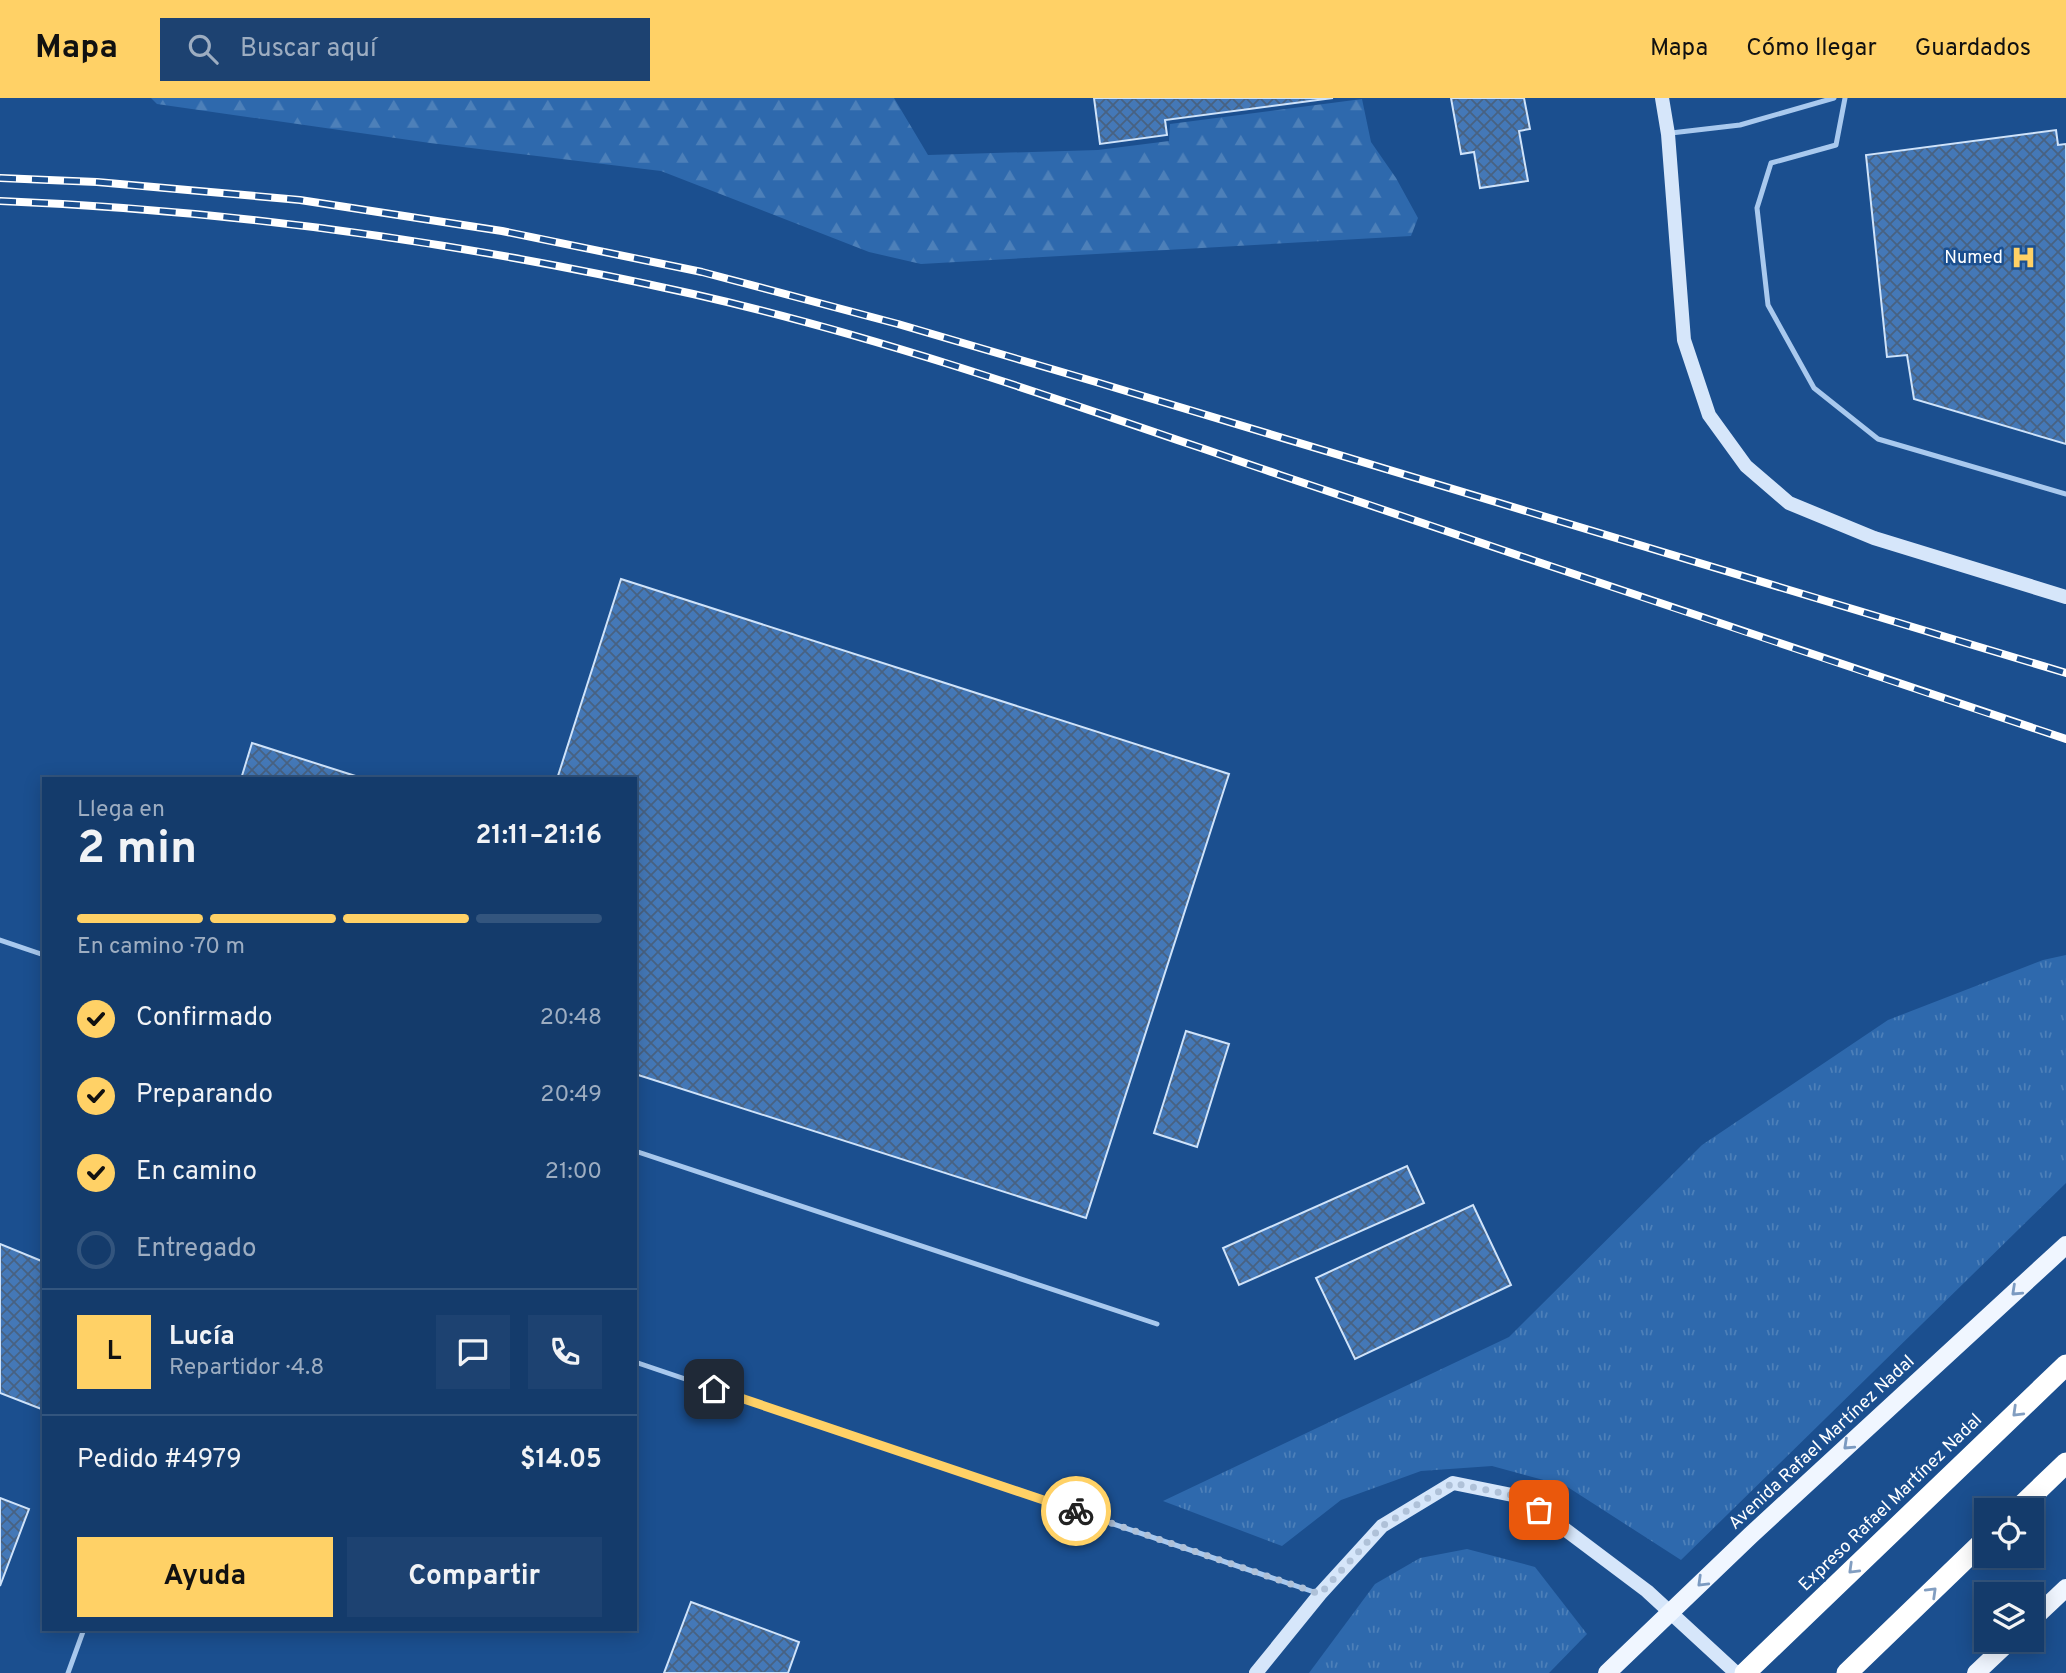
<!DOCTYPE html>
<html lang="es">
<meta charset="utf-8">
<style>
:root{--surface:#143b6b;--page:#1d4271;--text:#f1f3f6;--muted:#9dadc1;--line:#33557e;--accent:#ffd166}
body{margin:0;font-family:Overpass,sans-serif;background:var(--page);color:var(--text);height:100vh;display:flex;flex-direction:column;font-size:26px;white-space:nowrap}
*{box-sizing:border-box;margin:0}
p{font-size:23px;color:var(--muted)}
.icon{flex:none;width:38px;height:38px;fill:none;stroke:currentColor;stroke-width:2;stroke-linecap:round;stroke-linejoin:round}
.map{position:relative;flex:1;overflow:hidden}
.sheet{position:absolute;left:42px;top:679px;width:595px;height:854px;display:flex;flex-direction:column;background:var(--surface);border-radius:0px;box-shadow:0 4px 18px #0003,0 0 0 2px var(--line)}
.sheet>*{flex:none}
.fabs{position:absolute;left:1974px;top:1400px;display:grid;gap:14px}
.fabs a{display:grid;place-items:center;width:70px;height:70px;border-radius:0px;background:var(--surface);box-shadow:0 4px 18px #0003,0 0 0 2px var(--line);font-size:35px}
.pin{position:absolute;display:grid;place-items:center;width:60px;height:60px;color:#fff;margin:-30px;border-radius:14px;box-shadow:0 4px 10px #0006}
.courier{position:absolute;display:grid;place-items:center;width:70px;height:70px;margin:-35px;border:5px solid #ffd166;border-radius:50%;background:#fff;color:#222;box-shadow:0 2px 9px #0007}
.overview em{font-style:normal;font-weight:700}
.overview div{display:flex;flex-direction:column-reverse}
.overview{display:flex;align-items:center;justify-content:space-between;height:119px;padding:0 35px}
h1{font-size:46px;font-weight:700;line-height:52px}
.bar{display:grid;grid-template-columns:repeat(4,1fr);gap:10px 7px;align-content:center;height:84px;padding:0 35px}
.bar i{height:9px;border-radius:5px;background:var(--line)}
.bar .active{background:var(--accent)}
.bar p{grid-column:span 4}
.line{display:flex;align-items:center;gap:18px;padding:0 35px;border-top:2px solid var(--line)}
.line div{flex:1}
.round{display:grid;place-items:center;flex:none;width:74px;height:74px;border-radius:0px;background:var(--page)}
ol{padding:0 35px;list-style:none}
li{display:flex;align-items:center;gap:21px;height:77px}
li p{margin-inline-start:auto}
li .icon{padding:7px;border-radius:50%;background:var(--accent);color:#111;stroke-width:4}
li:last-child{color:var(--muted)}
li i{width:38px;height:38px;border:4px solid var(--line);border-radius:50%}
.cta{display:flex;gap:14px;margin-top:auto;padding:14px 35px}
.cta a{flex:1;height:80px;border-radius:0px;background:var(--accent);color:#111;font-size:28px;font-weight:700;line-height:80px;text-align:center}
.cta a+a{background:var(--page);color:var(--text)}
header{display:flex;align-items:center;gap:42px;box-sizing:border-box;height:98px;padding:0 35px;background:var(--accent);color:#111}
header strong{font-size:33px}
nav{display:flex;gap:38px;margin-inline-start:auto;font-size:24px}
.search{width:490px;height:63px;background:var(--page);display:flex;align-items:center;gap:18px;box-sizing:border-box;padding:0 24px;border-radius:0px;color:var(--muted);font-size:26px}
.map>svg:first-child{display:block}
</style>
<header>
<strong>Mapa</strong>
<div class="search"><svg class="icon" aria-label="search" viewBox="0 0 24 24"><circle cx="10" cy="10" r="6"/><path d="M15 15l6 6"/></svg>Buscar aquí</div>
<nav><a>Mapa</a><a>Cómo llegar</a><a>Guardados</a></nav>
</header>
<div class="map">
<svg width="2066" height="1575" viewBox="0 0 2066 1575">
<defs>
<pattern id="grass-tufts" width="24" height="20" patternUnits="userSpaceOnUse" patternTransform="scale(1.75)"><rect width="24" height="20" fill="#2e69ad"/><path d="M3 7l-1-3M5 7V3M7 7l1-3M15 17l-1-3M17 17v-4M19 17l1-3" fill="none" stroke="#4d80b9"/></pattern>
<pattern id="forest-firs" width="22" height="20" patternUnits="userSpaceOnUse" patternTransform="scale(1.75)"><rect width="22" height="20" fill="#2e69ad"/><path d="M5 1l3.5 6h-7zM16 11l3.5 6h-7z" fill="#4d80b9"/></pattern>
<pattern id="building-cross-hatch" width="8" height="8" patternUnits="userSpaceOnUse" patternTransform="scale(1.75)"><rect width="8" height="8" fill="#4478b7"/><path d="M0 0l8 8M0 8l8-8" fill="none" stroke="#486282"/></pattern>
</defs>
<rect width="100%" height="100%" fill="#1b4f8f"/>
<g fill="url(#grass-tufts)">
<polygon points="2066,857 2066,1085 1681,1462 1566,1388 1492,1368 1421,1373 1341,1402 1282,1448 1163,1403 1509,1239 1702,1047 1888,922 2043,862"/>
<polygon points="1467,1451 1535,1469 1587,1536 1549,1575 1309,1575 1375,1486 1420,1460"/>
</g>
<polygon fill="url(#forest-firs)" points="151,0 894,0 928,57 1098,52 1169,43 1170,26 1362,1 1371,44 1396,80 1418,120 1411,138 921,166 869,154 661,73 430,45 157,6"/>
<g fill="url(#building-cross-hatch)" stroke="#cfe3fa" stroke-width="2">
<polygon points="1094,0 1333,0 1165,22 1167,37 1100,46"/>
<polygon points="1451,0 1524,0 1530,31 1519,33 1528,83 1480,90 1474,54 1461,56"/>
<polygon points="2056,32 2058,47 2066,46 2066,346 1914,301 1907,257 1887,259 1866,57"/>
<polygon points="621,481 1229,676 1086,1120 635,976 635,681 557,681"/>
<polygon points="252,645 365,681 241,681"/>
<polygon points="1186,933 1229,946 1197,1049 1154,1035"/>
<polygon points="1407,1068 1424,1105 1239,1187 1223,1150"/>
<polygon points="1473,1107 1511,1187 1355,1261 1316,1180"/>
<polygon points="0,1146 44,1164 44,1312 0,1295"/>
<polygon points="0,1400 29,1411 0,1488"/>
<polygon points="691,1504 799,1544 788,1575 664,1575"/>
</g>
<g fill="none" stroke-linecap="round" stroke-linejoin="round">
<g stroke="#a9c9ee" stroke-width="5">
<polyline points="1845,0 1836,47 1771,65 1757,110 1768,207 1814,290 1878,341 2066,396"/>
<polyline points="1671,35 1740,27 1834,0"/>
<polyline points="0,842 44,857"/>
<polyline points="635,1053 1157,1226"/>
<polyline points="635,1264 1320,1496"/>
<polyline points="68,1575 84,1531"/>
</g>
<g stroke="#d6e6fa" stroke-width="14">
<polyline points="1662,0 1668,36 1684,242 1709,317 1746,368 1789,405 1874,440 2066,499"/>
<polyline points="1256,1575 1320,1496 1382,1428 1453,1385 1522,1399 1647,1493 1736,1575"/>
</g>
<g stroke="#f0f6ff" stroke-width="18">
<polyline points="2032,1522 2066,1490"/>
<polyline points="1607,1575 1751,1437 2066,1147"/>
<polyline points="1976,1575 2011,1542"/>
</g>
<g stroke="#fff" stroke-width="21">
<polyline points="2017,1412 2066,1365"/>
<polyline points="1745,1575 2066,1267"/>
<polyline points="1847,1575 1986,1441"/>
</g>
<defs>
<g id="rail">
<polyline points="0,80 97,84 300,102 502,133 702,174 898,226 1096,284 2066,575"/>
<path d="M0 103C233 112 465 145 693 196 892 241 1086 311 1280 377 1542 465 1803 554 2066 641"/>
</g>
</defs>
<use href="#rail" stroke="#fff" stroke-width="8"/>
<use href="#rail" stroke="#1b4f8f" stroke-width="5" stroke-dasharray="16" stroke-linecap="butt"/>
</g>
<defs><path id="oneway-chevron" d="M-2-3.5L2.5 0L-2 3.5" fill="none" stroke-width="1.6" stroke-linecap="round" stroke-linejoin="round" transform="scale(1.75)"/></defs>
<g stroke="#7b9ac1">
<use href="#oneway-chevron" transform="translate(2016 1193) rotate(137)"/>
<use href="#oneway-chevron" transform="translate(1848 1347) rotate(137)"/>
<use href="#oneway-chevron" transform="translate(1702 1484) rotate(136)"/>
</g>
<g stroke="#829ec1">
<use href="#oneway-chevron" transform="translate(2017 1314) rotate(136)"/>
<use href="#oneway-chevron" transform="translate(1853 1471) rotate(136)"/>
<use href="#oneway-chevron" transform="translate(1932 1494) rotate(-44)"/>
</g>
<g fill="none" stroke-linecap="round" stroke-linejoin="round">
<polyline stroke="#afc1d8" stroke-width="7" stroke-dasharray="0 12.6" points="1076,1413 1320,1496 1382,1428 1453,1385 1522,1399 1539,1412"/>
<polyline stroke="#ffd166" stroke-width="9" points="714,1291 1076,1413"/>
</g>
<defs>
<symbol id="hospital-bare" viewBox="-9 -9 18 18"><path d="M-5-5h3v3.5h4V-5h3V5h-3V1.5h-4V5h-3Z" fill="#ffd166" stroke="#1b4f8f" stroke-width="2.5" paint-order="stroke"/></symbol>
</defs>
<g fill-rule="evenodd">
<use href="#hospital-bare" x="2006" y="142" width="35" height="35"/>
</g>
<g text-anchor="middle" stroke-width="5" stroke-linejoin="round" paint-order="stroke">
<g font-size="18" fill="#fff" stroke="#1b4f8f" text-anchor="end">
<text x="2003" y="165">Numed</text>
</g>
<g font-size="18" fill="#fff" stroke="#1b4f8f">
<text transform="translate(1821 1344) rotate(-43)" y="6">Avenida Rafael Martínez Nadal</text>
<text transform="translate(1890 1404) rotate(-44)" y="6">Expreso Rafael Martínez Nadal</text>
</g>
</g>
</svg>
<div class="fabs">
<a><svg class="icon" aria-label="locate" viewBox="0 0 24 24"><circle cx="12" cy="12" r="6"/><path d="M12 2v4M12 18v4M2 12h4M18 12h4"/></svg></a>
<a><svg class="icon" aria-label="layers" viewBox="0 0 24 24"><path d="M12 4l9 5-9 5-9-5zM3 14l9 5 9-5"/></svg></a>
</div>
<div class="pin" style="left:1539px;top:1412px;background:#ea580c"><svg class="icon" aria-label="bag" viewBox="0 0 24 24"><path d="M5 8h14l-1 12H6zM9 8a3 3 0 0 1 6 0"/></svg></div>
<div class="pin" style="left:714px;top:1291px;background:#1f2937"><svg class="icon" aria-label="home" viewBox="0 0 24 24"><path d="M3 11l9-7 9 7M6 9v11h12V9"/></svg></div>
<div class="courier" style="left:1076px;top:1413px"><svg class="icon" aria-label="bike" viewBox="0 0 24 24"><circle cx="6" cy="16" r="4"/><circle cx="18" cy="16" r="4"/><path d="M6 16l4-8h5l3 8M10 8l3 8H6M13 5h3"/></svg></div>
<section class="sheet">
<div class="overview"><div><h1>2 min</h1><p>Llega en</p></div><em>21:11–21:16</em></div>
<div class="bar"><i class="active"></i><i class="active"></i><i class="active"></i><i></i><p>En camino · 70 m</p></div>
<ol>
<li><svg class="icon" aria-label="check" viewBox="0 0 24 24"><path d="M5 12l5 5 9-10"/></svg>Confirmado<p>20:48</p></li>
<li><svg class="icon" aria-label="check" viewBox="0 0 24 24"><path d="M5 12l5 5 9-10"/></svg>Preparando<p>20:49</p></li>
<li><svg class="icon" aria-label="check" viewBox="0 0 24 24"><path d="M5 12l5 5 9-10"/></svg>En camino<p>21:00</p></li>
<li><i></i>Entregado</li>
</ol>
<div class="line" style="height:126px"><b class="round" style="background:var(--accent);color:#111">L</b><div><b>Lucía</b><p>Repartidor · 4.8</p></div><a class="round"><svg class="icon" aria-label="chat" viewBox="0 0 24 24"><path d="M4 5h16v11H9l-5 4z"/></svg></a><a class="round"><svg class="icon" aria-label="phone" viewBox="0 0 24 24"><path d="M5 4h4l2 5-3 2q2 4 5 5l2-3 5 2v4C11 20 4 13 5 4z"/></svg></a></div>
<div class="line" style="height:91px"><div>Pedido #4979</div><b>$14.05</b></div>
<div class="cta"><a>Ayuda</a><a>Compartir</a></div>
</section>
</div>
